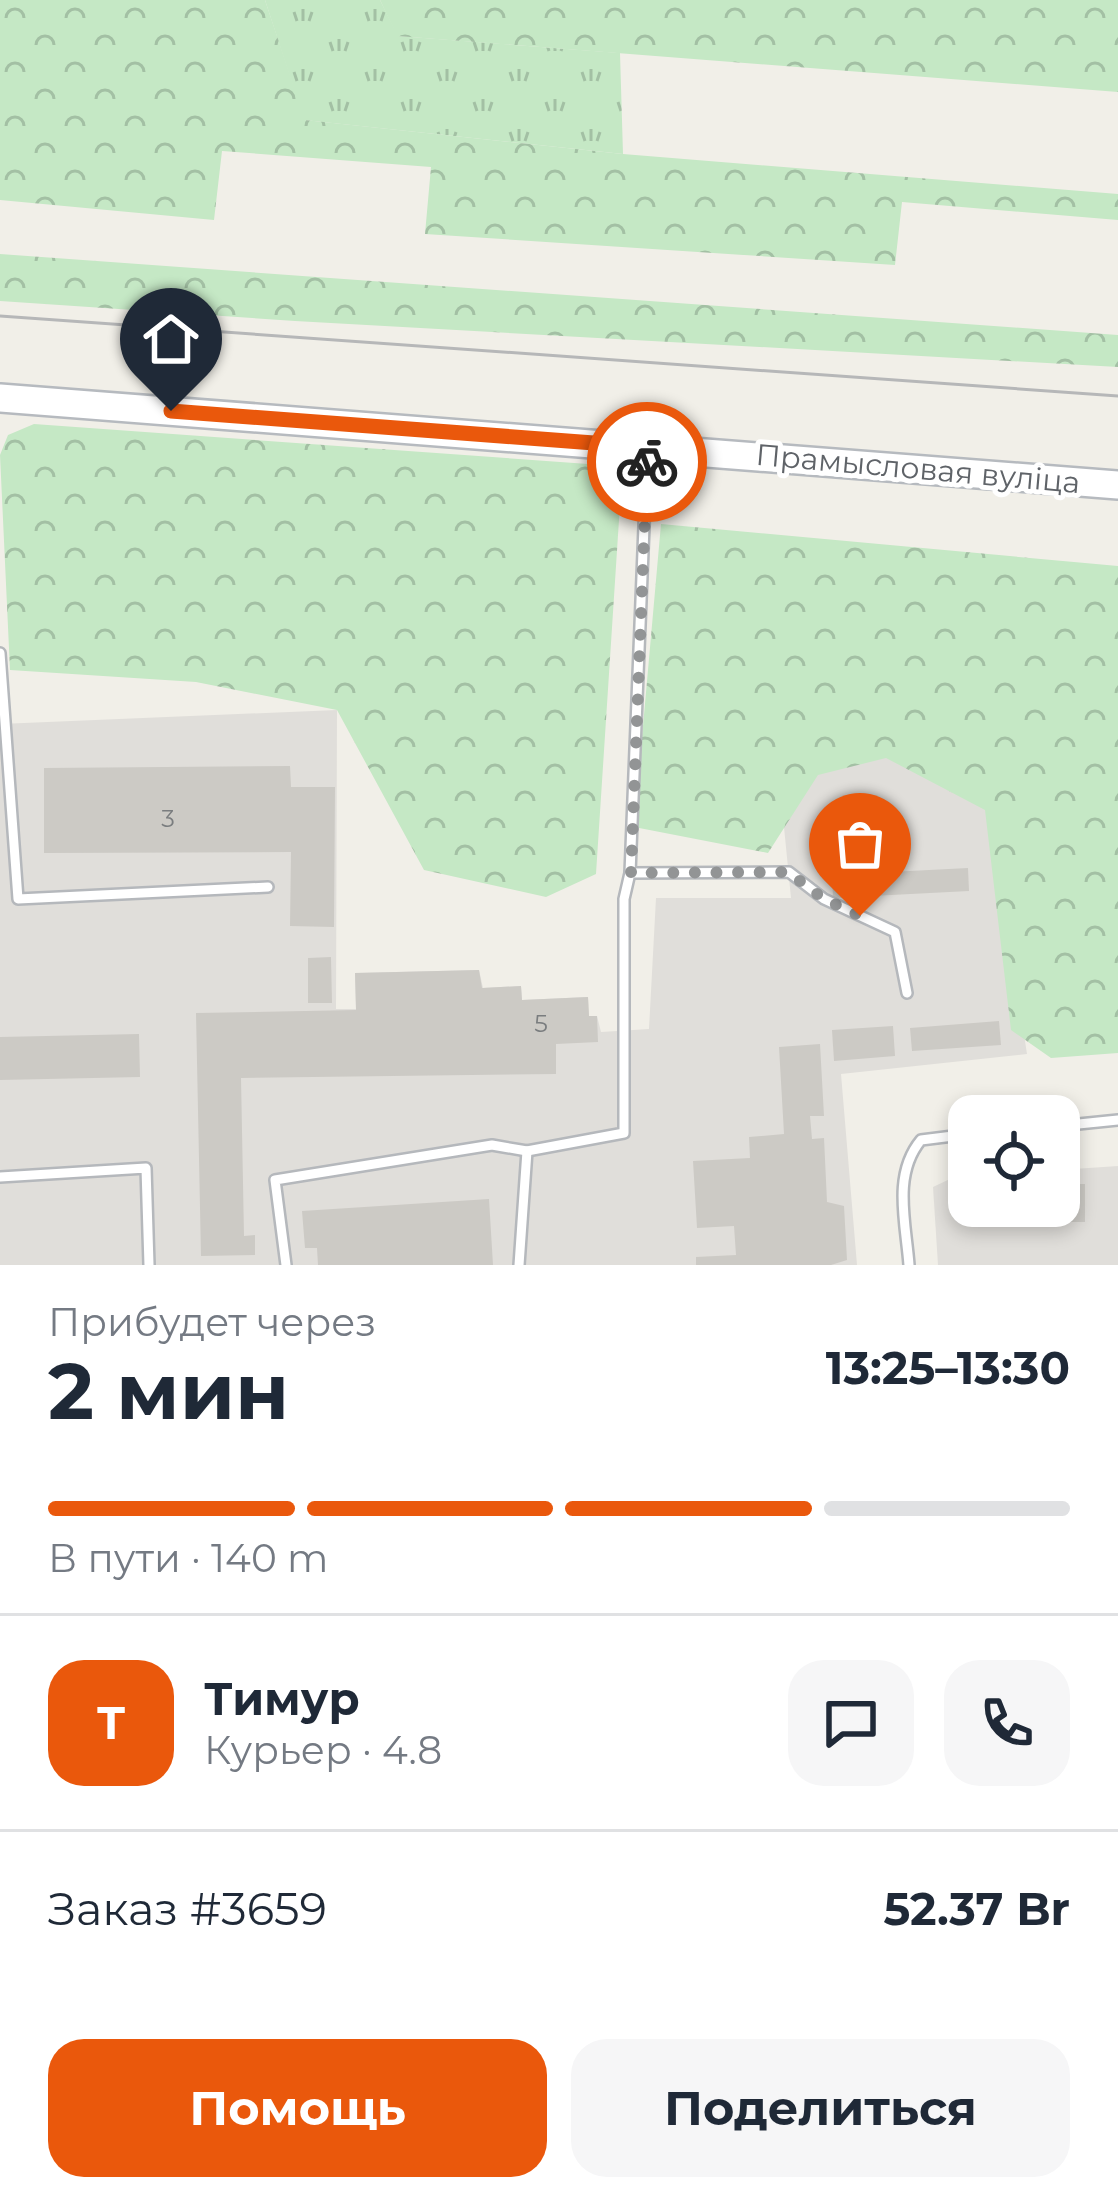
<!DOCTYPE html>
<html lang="ru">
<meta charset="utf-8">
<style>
:root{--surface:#fff;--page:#f6f6f7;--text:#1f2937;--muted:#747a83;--line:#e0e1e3;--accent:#ea580c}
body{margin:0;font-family:Montserrat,sans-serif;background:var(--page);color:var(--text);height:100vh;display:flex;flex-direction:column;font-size:45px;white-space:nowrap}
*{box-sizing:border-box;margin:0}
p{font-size:39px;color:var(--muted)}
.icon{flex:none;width:66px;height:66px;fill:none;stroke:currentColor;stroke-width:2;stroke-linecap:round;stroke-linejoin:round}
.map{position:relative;height:1265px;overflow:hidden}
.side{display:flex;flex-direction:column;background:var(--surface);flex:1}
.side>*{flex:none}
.tools{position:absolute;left:948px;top:1095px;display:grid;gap:24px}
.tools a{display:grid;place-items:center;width:132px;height:132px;border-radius:24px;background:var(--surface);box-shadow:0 6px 18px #0003;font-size:60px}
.pin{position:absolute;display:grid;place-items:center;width:102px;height:102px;color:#fff;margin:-123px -51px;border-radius:50% 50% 50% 0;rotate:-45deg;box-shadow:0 0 12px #0007}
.pin .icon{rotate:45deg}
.courier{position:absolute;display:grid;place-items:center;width:120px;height:120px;margin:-60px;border:9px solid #ea580c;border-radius:50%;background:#fff;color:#222;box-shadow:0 3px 15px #0007}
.head em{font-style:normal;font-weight:700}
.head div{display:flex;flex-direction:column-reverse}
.head{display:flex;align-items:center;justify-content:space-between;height:204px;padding:0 48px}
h1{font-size:78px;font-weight:700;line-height:90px}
.bar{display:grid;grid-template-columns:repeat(4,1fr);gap:18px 12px;align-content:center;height:144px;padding:0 48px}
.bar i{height:15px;border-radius:9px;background:var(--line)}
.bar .on{background:var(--accent)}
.bar p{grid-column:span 4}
.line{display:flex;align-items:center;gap:30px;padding:0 48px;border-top:3px solid var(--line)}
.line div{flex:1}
.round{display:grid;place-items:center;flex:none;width:126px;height:126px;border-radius:36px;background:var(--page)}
.primary-button{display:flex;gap:24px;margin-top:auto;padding:24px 48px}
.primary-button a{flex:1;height:138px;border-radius:36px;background:var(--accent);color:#fff;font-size:48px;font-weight:700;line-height:138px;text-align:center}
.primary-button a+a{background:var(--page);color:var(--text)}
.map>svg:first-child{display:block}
</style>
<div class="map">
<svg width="1118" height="1265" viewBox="0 0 1118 1265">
<defs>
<pattern id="grass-tufts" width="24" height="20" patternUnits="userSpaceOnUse" patternTransform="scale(3)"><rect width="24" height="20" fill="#c5e8c5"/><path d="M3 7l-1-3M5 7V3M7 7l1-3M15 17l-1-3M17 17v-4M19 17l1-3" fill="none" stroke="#a3c0a4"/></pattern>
<pattern id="forest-crowns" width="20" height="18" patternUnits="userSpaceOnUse" patternTransform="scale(3)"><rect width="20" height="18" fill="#c5e8c5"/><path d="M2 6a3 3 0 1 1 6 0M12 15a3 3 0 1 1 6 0" fill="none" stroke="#a3c0a4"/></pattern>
</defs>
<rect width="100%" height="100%" fill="#f1efe8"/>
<g fill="#e0deda">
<polygon points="337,710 336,1009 356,1009 355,973 479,970 483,988 521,986 522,1000 588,997 589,1016 597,1016 601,1032 649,1029 656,898 791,898 777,756 975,715 1027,1054 841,1074 857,1265 0,1265 0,724"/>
<polygon points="1118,1166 1118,1265 938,1265 933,1187 952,1178 969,1177 969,1206 1059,1206 1059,1170"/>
</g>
<polygon fill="url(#grass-tufts)" points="265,0 380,0 398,36 620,53 623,154 304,120"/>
<g fill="url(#forest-crowns)">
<polygon points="0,0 265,0 305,120 623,154 1118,194 1118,220 902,202 895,265 425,234 431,167 222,151 214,220 0,200"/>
<polygon points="380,0 1118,0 1118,92 397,36"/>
<polygon points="0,254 1118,335 1118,367 295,321 0,301"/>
<polygon points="34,424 602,465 621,489 596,874 546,897 424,870 337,710 196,682 10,670 0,455 8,435"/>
<polygon points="661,524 1118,566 1118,1053 1051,1058 1011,1030 985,810 886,758 818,775 768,853 634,827"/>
</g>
<g fill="#cccac5">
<polygon points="290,766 291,787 335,787 334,927 290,926 291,852 44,853 44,768"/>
<polygon points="968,868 969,891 833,898 832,875"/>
<polygon points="331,957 332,1003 308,1003 308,958"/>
<polygon points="479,970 482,988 521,986 522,1000 588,997 589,1016 597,1016 598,1042 556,1044 556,1074 241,1078 244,1236 255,1235 255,1255 201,1256 196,1013 356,1010 355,973"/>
<polygon points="999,1021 1001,1045 912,1051 910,1028"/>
<polygon points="893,1026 895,1056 834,1061 832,1030"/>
<polygon points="139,1034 140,1077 0,1080 0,1037"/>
<polygon points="820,1044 824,1116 810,1116 812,1139 824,1138 827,1202 844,1206 847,1260 831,1265 696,1265 696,1257 736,1255 734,1226 697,1228 693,1161 750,1158 749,1137 784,1134 779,1047"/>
<rect x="1062" y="1184" width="23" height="38"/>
<polygon points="489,1199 493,1265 318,1265 317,1248 305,1248 302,1211"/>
</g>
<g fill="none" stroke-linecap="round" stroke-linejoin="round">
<defs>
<g id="lane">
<polyline points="0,653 18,899 268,887"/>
<polyline points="630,873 789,872 824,899 895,932 907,993"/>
<polyline points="1059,1126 1118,1120"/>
<polyline points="0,1177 146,1168 149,1265"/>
<polyline points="286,1265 275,1180 492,1145 527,1151 624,1133 624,899 630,873 647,452"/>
<polyline points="519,1265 527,1151"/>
<path d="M909 1265C906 1223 892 1175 921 1140L969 1134"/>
</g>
<polyline id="secondary" points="0,398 1118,485"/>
</defs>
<use href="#lane" stroke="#b5b8bc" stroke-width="14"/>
<use href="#secondary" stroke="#b6babf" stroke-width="32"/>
<use href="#lane" stroke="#fff" stroke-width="9"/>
<use href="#secondary" stroke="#fff" stroke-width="27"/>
<polyline stroke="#b6b7b8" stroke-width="3" points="0,316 1118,396"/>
</g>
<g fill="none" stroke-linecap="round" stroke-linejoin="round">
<polyline stroke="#929495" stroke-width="12" stroke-dasharray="0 21.6" points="647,462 631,873 788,872 824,899 860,916"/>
<polyline stroke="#ea580c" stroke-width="15" points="171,411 647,447 647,462"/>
</g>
<g text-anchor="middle" stroke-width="10" stroke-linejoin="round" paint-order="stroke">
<g font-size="24" fill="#7a7d7f">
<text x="168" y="827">3</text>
<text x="541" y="1032">5</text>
</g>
<g font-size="30" fill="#5f6368" stroke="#fff">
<text transform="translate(918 469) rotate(5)" y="10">Прамысловая вуліца</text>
</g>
</g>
</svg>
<div class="tools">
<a><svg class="icon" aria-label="locate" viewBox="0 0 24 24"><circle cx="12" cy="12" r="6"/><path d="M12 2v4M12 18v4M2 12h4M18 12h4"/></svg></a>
</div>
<div class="pin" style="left:860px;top:916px;background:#ea580c"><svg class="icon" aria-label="bag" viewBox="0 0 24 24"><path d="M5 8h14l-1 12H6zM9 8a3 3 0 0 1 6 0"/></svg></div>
<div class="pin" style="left:171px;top:411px;background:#1f2937"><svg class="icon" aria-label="home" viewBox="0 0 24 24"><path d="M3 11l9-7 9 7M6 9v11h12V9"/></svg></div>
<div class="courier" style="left:647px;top:462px"><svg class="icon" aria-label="bike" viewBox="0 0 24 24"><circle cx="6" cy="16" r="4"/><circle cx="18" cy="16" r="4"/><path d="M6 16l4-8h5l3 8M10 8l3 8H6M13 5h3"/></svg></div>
</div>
<section class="side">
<div class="head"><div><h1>2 мин</h1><p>Прибудет через</p></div><em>13:25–13:30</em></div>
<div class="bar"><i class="on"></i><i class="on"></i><i class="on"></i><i></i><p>В пути · 140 m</p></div>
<div class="line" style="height:216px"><b class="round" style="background:var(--accent);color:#fff">Т</b><div><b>Тимур</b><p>Курьер · 4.8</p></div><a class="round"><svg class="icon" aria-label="chat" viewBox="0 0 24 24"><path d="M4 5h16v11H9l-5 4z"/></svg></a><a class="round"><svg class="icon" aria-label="phone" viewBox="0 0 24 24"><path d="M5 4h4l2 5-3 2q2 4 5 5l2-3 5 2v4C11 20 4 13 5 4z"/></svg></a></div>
<div class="line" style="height:156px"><div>Заказ #3659</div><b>52.37 Br</b></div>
<div class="primary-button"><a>Помощь</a><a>Поделиться</a></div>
</section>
